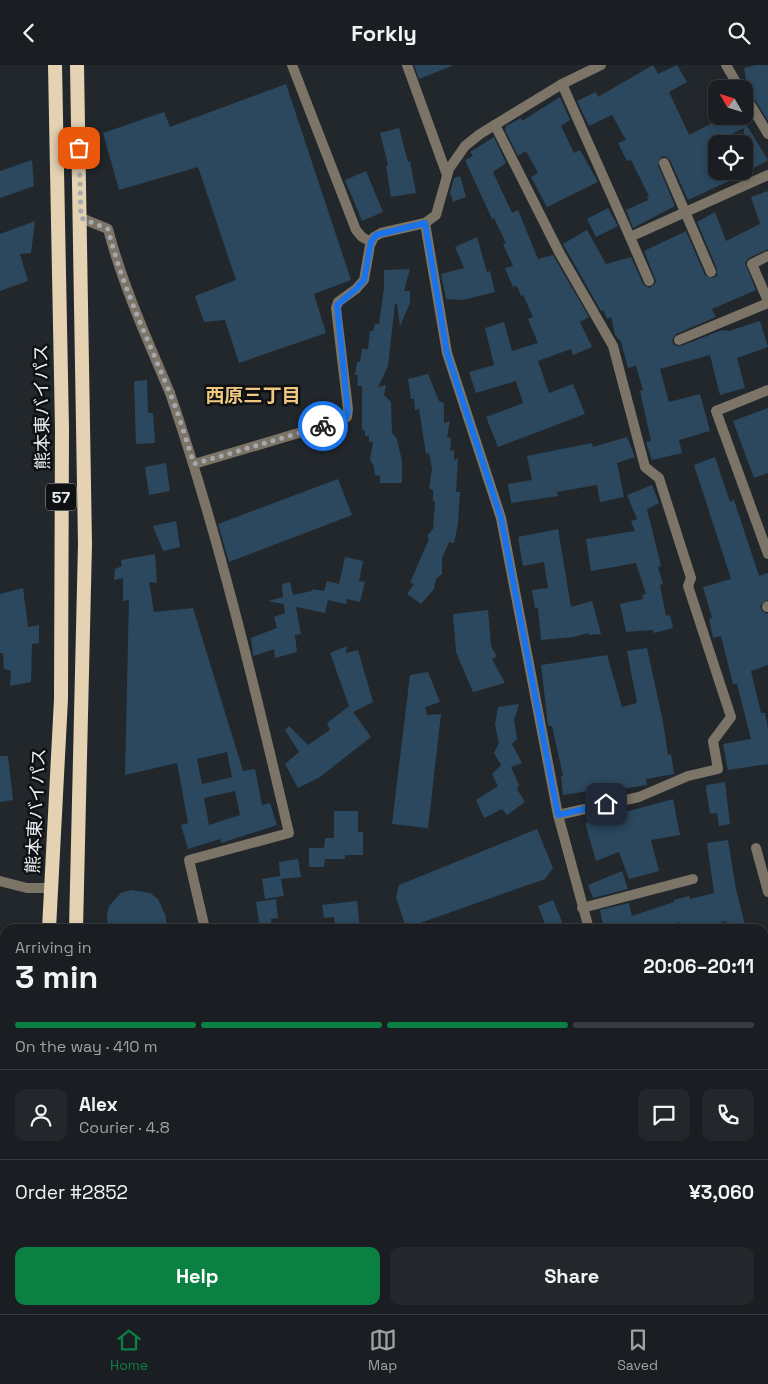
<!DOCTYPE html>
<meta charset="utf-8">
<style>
:root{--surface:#1a1d21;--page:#23262a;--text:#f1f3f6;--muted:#9fa2a5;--line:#383b3f;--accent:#0b8043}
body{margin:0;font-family:"Space Grotesk","Noto Sans JP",sans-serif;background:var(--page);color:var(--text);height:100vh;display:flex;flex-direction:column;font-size:19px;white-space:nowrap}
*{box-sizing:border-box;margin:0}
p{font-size:16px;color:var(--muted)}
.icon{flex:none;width:28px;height:28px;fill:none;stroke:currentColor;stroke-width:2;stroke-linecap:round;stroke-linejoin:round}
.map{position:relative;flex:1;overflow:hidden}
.sheet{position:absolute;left:0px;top:859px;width:769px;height:391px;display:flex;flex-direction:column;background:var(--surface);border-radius:15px 15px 0 0;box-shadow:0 2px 8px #0003,0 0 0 1px var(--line)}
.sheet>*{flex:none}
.needle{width:32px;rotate:309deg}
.tools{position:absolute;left:708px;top:15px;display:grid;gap:10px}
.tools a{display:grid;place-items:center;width:45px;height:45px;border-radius:10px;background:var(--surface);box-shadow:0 2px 8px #0003,0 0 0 1px var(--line);font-size:25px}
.pin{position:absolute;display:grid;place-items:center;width:42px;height:42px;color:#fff;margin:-21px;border-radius:10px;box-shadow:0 2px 8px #0006}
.courier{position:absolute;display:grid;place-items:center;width:50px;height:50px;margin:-25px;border:4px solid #1a73e8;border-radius:50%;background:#fff;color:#222;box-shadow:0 1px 6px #0007}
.headline em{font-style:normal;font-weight:800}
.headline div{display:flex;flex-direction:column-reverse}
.headline{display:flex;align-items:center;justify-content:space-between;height:85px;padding:0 15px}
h1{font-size:32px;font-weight:800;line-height:38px}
.bar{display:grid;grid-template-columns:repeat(4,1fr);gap:8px 5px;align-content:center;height:60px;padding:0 15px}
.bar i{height:6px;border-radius:4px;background:var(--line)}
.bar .active{background:var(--accent)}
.bar p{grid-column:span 4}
.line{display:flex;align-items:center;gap:12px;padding:0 15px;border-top:1px solid var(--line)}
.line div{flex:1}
.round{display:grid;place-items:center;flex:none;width:52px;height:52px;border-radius:10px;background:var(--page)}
.action{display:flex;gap:10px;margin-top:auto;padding:10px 15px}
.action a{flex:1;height:58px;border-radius:10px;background:var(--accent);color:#fff;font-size:20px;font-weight:800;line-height:58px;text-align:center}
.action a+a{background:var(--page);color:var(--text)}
header{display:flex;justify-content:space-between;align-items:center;height:65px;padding:0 15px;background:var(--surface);font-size:22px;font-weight:800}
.menu{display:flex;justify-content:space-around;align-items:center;height:70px;border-top:1px solid var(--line);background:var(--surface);font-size:14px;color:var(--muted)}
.menu a{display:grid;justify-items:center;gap:2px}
.menu .active{color:var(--accent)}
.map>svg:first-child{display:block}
</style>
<header><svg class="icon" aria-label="back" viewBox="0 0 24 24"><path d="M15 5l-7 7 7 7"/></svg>Forkly<svg class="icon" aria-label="search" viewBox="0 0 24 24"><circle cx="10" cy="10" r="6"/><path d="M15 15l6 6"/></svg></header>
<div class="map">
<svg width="768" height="1249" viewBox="0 0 768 1249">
<rect width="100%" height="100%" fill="#22272c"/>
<polygon fill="#554a38" points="431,1245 529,1245 523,1249 432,1249"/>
<g fill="#2b485e" fill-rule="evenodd">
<polygon points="414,0 452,0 452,1 419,14"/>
<path d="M653 0 658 9 677 0 687 17 669 27 689 70 718 55 716 51H741L768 95 749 106H751L688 135 670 95 665 91 661 92 658 100 675 141 633 163 626 145 648 135 647 132 649 131 631 95 627 96 618 78 626 75 612 50 589 61 577 36 596 27 598 32ZM744 63V106H716V76Z"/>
<polygon points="756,0 768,0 768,56 748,24 744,3"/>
<polygon points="286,19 351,215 314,229 326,268 239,298 225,255 204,257 195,231 236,215 198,102 119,125 103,68 164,47 170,62"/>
<polygon points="560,32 570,55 561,61 574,88 580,85 598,117 547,142 531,112 538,108 526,86 518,91 505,65 506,61 521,53 522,56"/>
<polygon points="399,63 408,97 410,96 416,128 391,132 386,101 388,100 380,68"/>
<polygon points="494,72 506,98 493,107 512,148 518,145 538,194 553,190 589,252 580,257 592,282 573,290 571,284 538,296 549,328 573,319 585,349 498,382 486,352 523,338 516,316 476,328 469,307 494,300 485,263 504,257 512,286 538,278 528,254 533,252 523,230 521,231 517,221 513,222 505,203 513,201 503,179 506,178 494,153 492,154 465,95 473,91 470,87"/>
<polygon points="32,95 34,121 0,133 0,106"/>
<polygon points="366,106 383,147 362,156 345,115"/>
<polygon points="460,111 466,132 453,137 450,127 454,113"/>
<polygon points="768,126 768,184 749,193 745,198 756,225 712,244 716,252 676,269 672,275 674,280 681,281 722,265 729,266 760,256 768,282 737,293 745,323 720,330 710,290 660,304 669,337 700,329 710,366 679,375 682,388 652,395 646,377 651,376 640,326 643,325 636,301 628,303 621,277 615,270 611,252 607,254 603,245 601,246 563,179 587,165 606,199 631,192 643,219 649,223 654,220 656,216 644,186 686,166 705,210 713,213 717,211 717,204 697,157 715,147 726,176 760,159 751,132"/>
<polygon points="608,143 618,161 596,172 587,154"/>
<polygon points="35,156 31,188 20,189 28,216 0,226 0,169"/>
<polygon points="477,172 487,207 490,206 495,227 463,235 446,234 441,209 464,203 455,182"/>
<polygon points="410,204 404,226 410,226 410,238 400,261 397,239 395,239 388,301 378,322 386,320 384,330 391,337 392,368 397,374 402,396 402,418 380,418 380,411 375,410 374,401 370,395 373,377 369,377 369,371 365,371 365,365 362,365 362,321 357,321 358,310 355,310 357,297 360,297 362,284 368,284 370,266 373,266 375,259 379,259 384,223 384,205"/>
<polygon points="428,309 439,336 444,338 444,358 450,356 447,372 451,373 450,386 454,385 454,395 458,393 456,427 460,427 458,458 454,478 449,477 442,493 442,509 436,514 434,524 421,539 407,529 414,519 410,518 429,474 427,471 433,464 435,437 433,436 433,425 429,423 432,404 429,388 426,389 419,344 415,345 414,334 411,334 408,314"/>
<polygon points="147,315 148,348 153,348 155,378 136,379 134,316"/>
<polygon points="768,343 768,408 754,413 733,356"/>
<polygon points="627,372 635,392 617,398 624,432 600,437 597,420 557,427 558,431 511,438 508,419 532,415 527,391 592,378 593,382"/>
<polygon points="715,392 730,437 734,435 759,511 768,508 768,534 760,541 762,546 768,549 768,600 751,606 761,648 765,648 768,664 768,699 728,705 723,679 751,674 737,619 733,619 721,571 713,573 709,554 712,553 703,522 731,514 694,400"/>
<polygon points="166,398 170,426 149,430 145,402"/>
<polygon points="338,414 352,450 229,497 218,459"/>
<polygon points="652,420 659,438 647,444 661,501 658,502 663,519 660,520 666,551 670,550 673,563 654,568 653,565 626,567 620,539 643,534 642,530 646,529 636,498 591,506 586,474 635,466 631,456 637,454 627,430"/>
<polygon points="176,456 180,482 163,486 153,461"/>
<polygon points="558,464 571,542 592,536 601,569 589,570 588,568 574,572 541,575 538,543 535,543 532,525 548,523 544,497 523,501 518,472"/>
<path d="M155 489 157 518 149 517 154 547 193 543 243 706 255 704 262 740 270 738 277 760 221 778 220 774 188 784 181 760 188 758 177 698 125 710 129 535 123 536V513L114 515 115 504 122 501 121 495ZM227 687 232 712 202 719 197 694ZM235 726 240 750 209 760 204 733Z"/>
<polygon points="345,492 363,496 359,516 365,517 360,537 347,534 346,539 328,535 325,548 296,542 301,569 295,570 297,587 275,593 274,584 253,591 251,573 277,563 274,552 285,548 284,539 268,536 283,532 282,519 290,517 293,530 312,526 313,524 324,526 327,516 339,519"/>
<polygon points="23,523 28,562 39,560 39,578 32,579 31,617 10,621 11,606 4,604 3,588 0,588 0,529"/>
<polygon points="488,545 491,581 497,592 492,594 505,618 473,627 456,587 453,549"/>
<polygon points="347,581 346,588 358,585 373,637 353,647 371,672 320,712 298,723 285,699 299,687 285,665 289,661 308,680 330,665 327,658 349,641 330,588"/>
<polygon points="647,583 663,657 668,690 671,689 674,709 646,714 647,720 609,726 608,723 563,730 561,711 563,711 552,661 548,661 541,600 607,590 622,642 637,638 627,586"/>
<polygon points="428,607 440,637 425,642 427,650 441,649 428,763 392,759 410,610"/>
<polygon points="519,639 514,655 517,674 512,679 522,698 511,702 519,720 517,724 525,737 507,750 502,744 484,753 476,735 498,721 492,709 501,700 494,688 499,678 495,659 498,642"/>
<polygon points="0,691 8,691 13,735 0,737"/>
<polygon points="725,717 730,759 719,761 717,748 710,749 706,724 707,720"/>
<polygon points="673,734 680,770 651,775 659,806 629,814 619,787 596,796 585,758"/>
<polygon points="334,746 358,746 358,767 363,767 363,790 345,790 345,794 325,794 324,802 309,802 309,783 324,783 325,773 334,773"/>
<polygon points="537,764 553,803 545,814 406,863 396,832 399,820"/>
<polygon points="728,775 736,824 746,864 728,864 726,856 696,864 681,864 680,857 658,864 601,864 600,861 603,860 600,845 629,838 632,851 674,837 674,835 689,831 690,834 714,828 707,778"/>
<polygon points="298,794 301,812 281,814 284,831 265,834 262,814 280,811 279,797"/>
<polygon points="622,806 628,824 593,833 588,820"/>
<polygon points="131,825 150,828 158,834 166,852 166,864 108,864 107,850 109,841 121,828"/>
<polygon points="276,834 278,853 271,854 272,864 260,864 256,837"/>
<polygon points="553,835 565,864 547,864 538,841"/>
<polygon points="357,836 360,864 335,864 334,852 324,853 322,840"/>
</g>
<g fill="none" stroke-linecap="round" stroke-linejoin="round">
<g stroke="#7c7466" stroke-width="10">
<polyline points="292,0 356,165 362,172 371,177"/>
<polyline points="407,0 447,110"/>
<polyline points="726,0 740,24"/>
<polyline points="562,19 630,172 768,110"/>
<polyline points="744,29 768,69"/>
<polyline points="495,60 559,187 613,281 645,402 659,413 691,513 688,521 731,652 713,676 718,704 688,711 639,732 558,750"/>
<polyline points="664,98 711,207"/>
<polyline points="425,158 447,288 501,453 558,750 589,864"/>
<polyline points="630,172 649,216"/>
<polyline points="768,191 752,199 768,236"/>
<polyline points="679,275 768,238"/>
<polyline points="768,325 716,346 768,489"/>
<path d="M170 328C219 471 254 620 289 768L189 795 205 864"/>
<polyline points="194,399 339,356 347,352 348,344 336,243 338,237 356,224 364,215 370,180 374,172 381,168 425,158 436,150 449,104 465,81 480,69 562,19 601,0"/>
<polyline points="767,542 768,541"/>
<polyline points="756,783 768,827"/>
<polyline points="0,816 27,823 51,823"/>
<polyline points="582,843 693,814"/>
<polyline points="764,878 768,877"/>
<polyline points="0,892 5,892"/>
<polyline points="764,1107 768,1125"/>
<polyline points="764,1166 768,1165"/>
<polyline points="764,1237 768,1236"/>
<polyline points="205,1245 207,1249"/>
<polyline points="308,1245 310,1249"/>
<polyline points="418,1245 419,1249"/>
<polyline points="640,1245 642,1249"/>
<polyline points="252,1249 258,1245"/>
<polyline points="544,1249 550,1245"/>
<polyline points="691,1249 714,1245"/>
</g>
<path stroke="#7c7466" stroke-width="10" d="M81 153 108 164C123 221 147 274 170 328"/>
<g stroke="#e4d2b2" stroke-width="14">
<polyline points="49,864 61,634 62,364 55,0"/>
<polyline points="76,864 85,479 77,0"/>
<polyline points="35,1249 35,1245"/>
<polyline points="62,1249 62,1245"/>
</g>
</g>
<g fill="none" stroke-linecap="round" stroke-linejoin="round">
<path stroke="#a5a9ad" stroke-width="5" stroke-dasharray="0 9" d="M79 83 81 153 108 164C122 221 147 272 169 326 179 349 186 375 194 399L323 361"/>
<polyline stroke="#1a73e8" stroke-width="6" points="323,361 344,355 348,348 337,240 356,224 364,215 371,177 376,170 425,158 447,288 501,453 558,750 606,739"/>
</g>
<g text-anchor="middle" stroke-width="5" stroke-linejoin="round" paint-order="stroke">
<rect fill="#0e1012" stroke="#a9acaf" stroke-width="1" x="46" y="418.5" width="30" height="27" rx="4"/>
<g font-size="16" font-weight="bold" fill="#ebeff2">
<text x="61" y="438">57</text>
</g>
<g font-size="18" fill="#ebeff2" stroke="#0e1012">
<text transform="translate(42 342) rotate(-91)" y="6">熊本東バイパス</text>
<text transform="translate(36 746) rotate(-87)" y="6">熊本東バイパス</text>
</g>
<g font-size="19" font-weight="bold" fill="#f0c881" stroke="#0e1012">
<text x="253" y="337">西原三丁目</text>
</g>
</g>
</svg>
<div class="tools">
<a><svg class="needle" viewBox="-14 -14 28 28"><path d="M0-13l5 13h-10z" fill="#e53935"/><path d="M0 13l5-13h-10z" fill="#9fa2a5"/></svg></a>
<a><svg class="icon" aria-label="locate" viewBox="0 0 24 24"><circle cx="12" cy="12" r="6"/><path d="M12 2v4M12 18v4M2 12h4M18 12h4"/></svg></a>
</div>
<div class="pin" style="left:79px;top:83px;background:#ea580c"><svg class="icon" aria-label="bag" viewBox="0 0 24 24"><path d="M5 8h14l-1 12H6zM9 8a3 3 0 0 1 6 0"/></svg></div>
<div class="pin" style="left:606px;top:739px;background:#1f2937"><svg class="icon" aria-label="home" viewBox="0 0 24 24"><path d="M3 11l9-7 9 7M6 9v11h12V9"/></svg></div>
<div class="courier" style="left:323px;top:361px"><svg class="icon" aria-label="bike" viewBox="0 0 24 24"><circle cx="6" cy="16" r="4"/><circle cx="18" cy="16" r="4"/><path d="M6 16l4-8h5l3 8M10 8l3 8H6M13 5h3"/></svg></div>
<section class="sheet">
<div class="headline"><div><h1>3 min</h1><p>Arriving in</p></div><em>20:06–20:11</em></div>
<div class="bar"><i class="active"></i><i class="active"></i><i class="active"></i><i></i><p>On the way · 410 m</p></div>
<div class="line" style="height:90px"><a class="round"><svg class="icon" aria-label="person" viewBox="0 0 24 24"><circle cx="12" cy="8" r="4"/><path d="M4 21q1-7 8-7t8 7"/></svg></a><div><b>Alex</b><p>Courier · 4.8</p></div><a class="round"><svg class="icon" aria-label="chat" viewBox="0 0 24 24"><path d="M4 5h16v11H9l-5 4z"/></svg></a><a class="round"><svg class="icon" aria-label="phone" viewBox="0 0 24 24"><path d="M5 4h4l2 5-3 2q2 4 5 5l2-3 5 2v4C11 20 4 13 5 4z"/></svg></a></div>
<div class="line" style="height:65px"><div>Order #2852</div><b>¥3,060</b></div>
<div class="action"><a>Help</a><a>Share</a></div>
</section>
</div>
<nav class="menu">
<a class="active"><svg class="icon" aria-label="home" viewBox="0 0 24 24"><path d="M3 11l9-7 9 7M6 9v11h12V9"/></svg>Home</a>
<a><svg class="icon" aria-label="map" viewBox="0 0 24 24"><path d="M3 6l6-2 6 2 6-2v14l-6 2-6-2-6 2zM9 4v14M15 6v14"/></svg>Map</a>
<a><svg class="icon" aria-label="saved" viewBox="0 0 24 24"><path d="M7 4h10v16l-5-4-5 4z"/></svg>Saved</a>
</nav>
